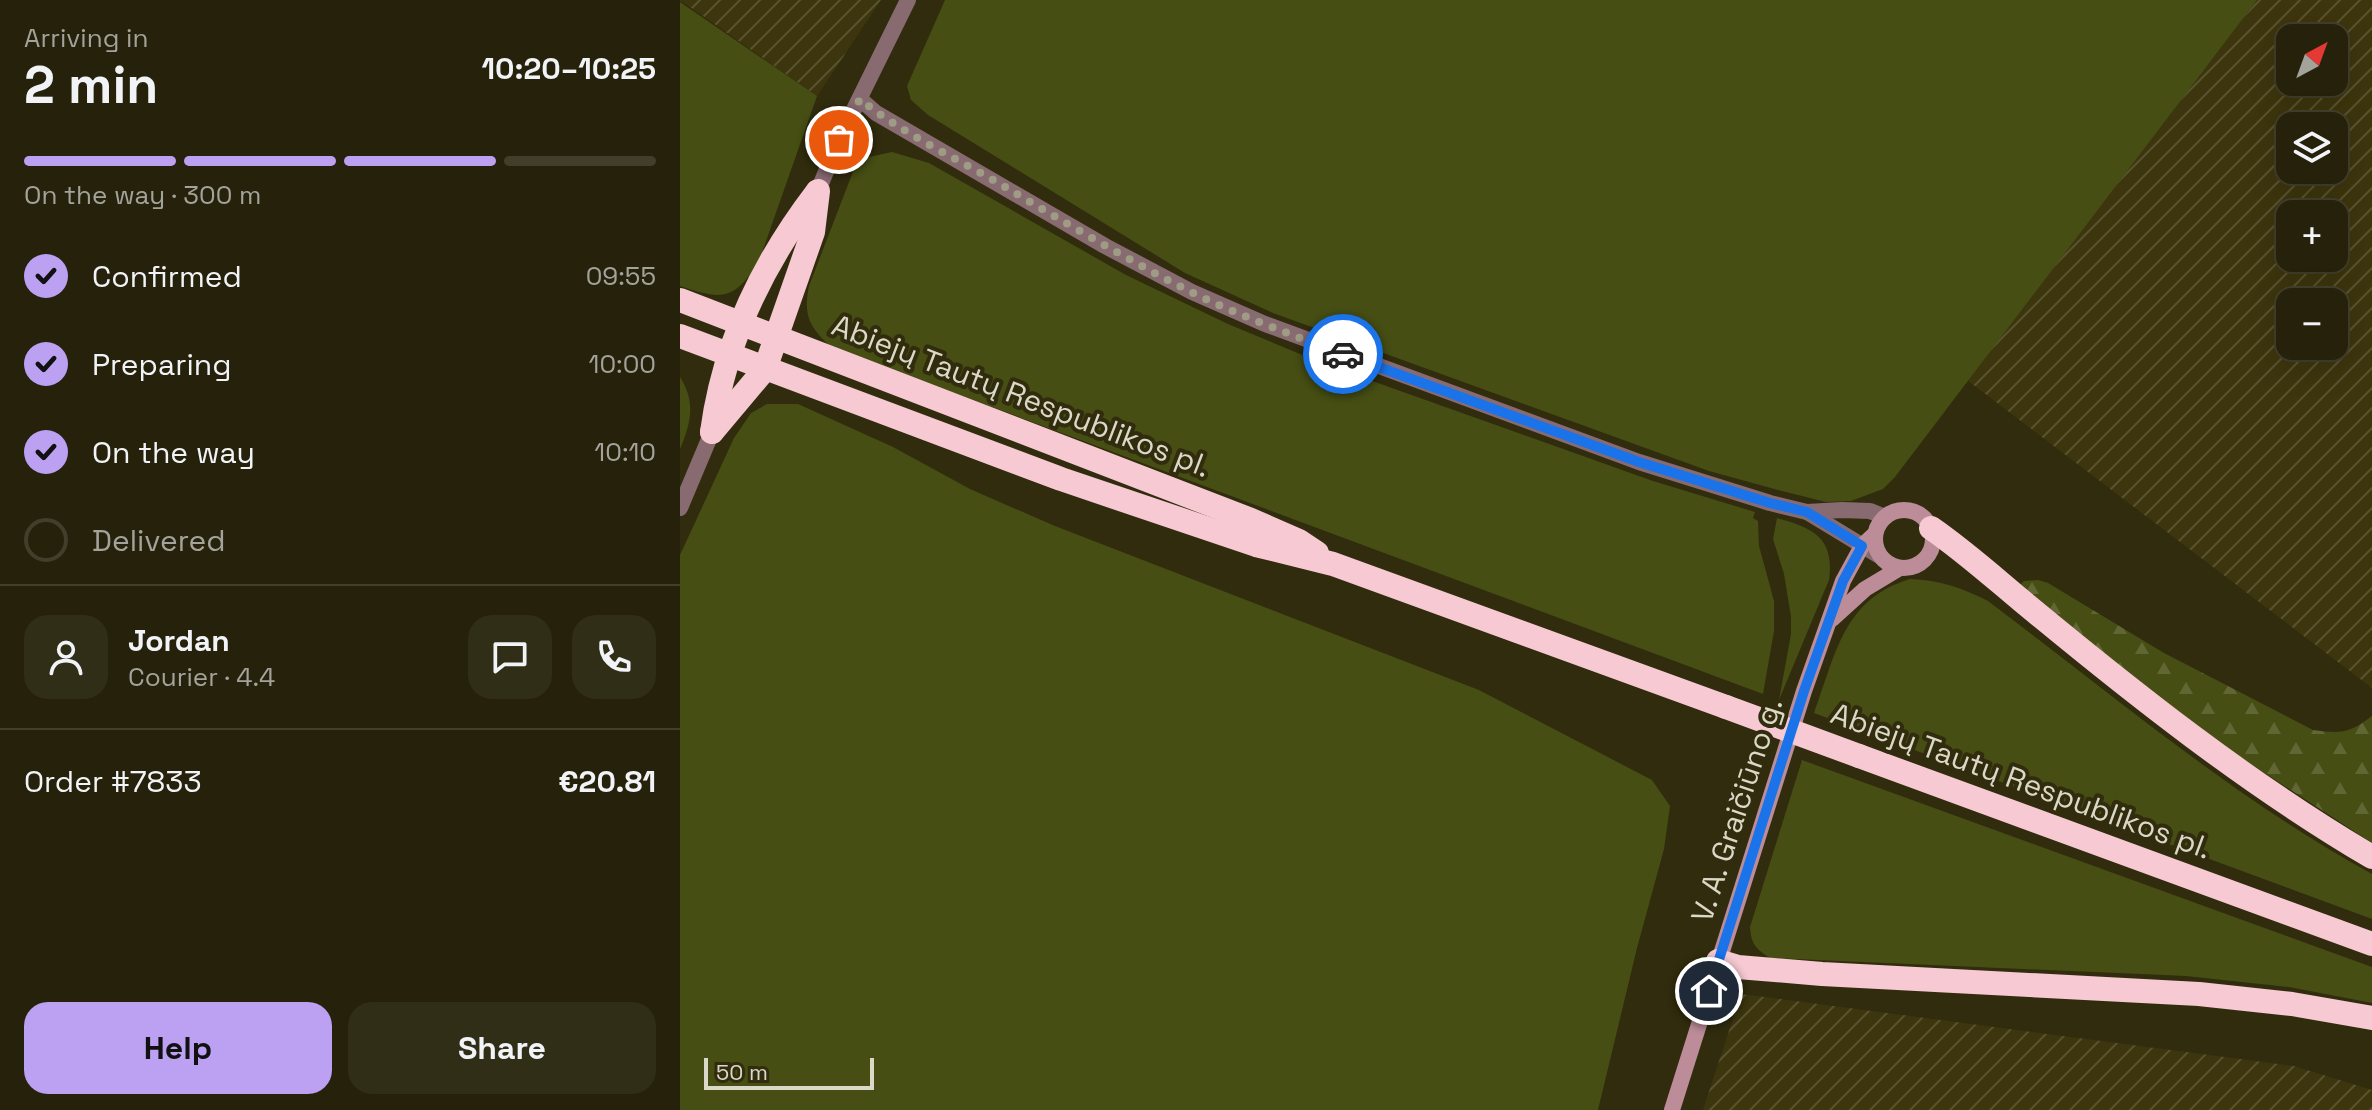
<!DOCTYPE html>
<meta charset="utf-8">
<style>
:root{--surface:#25210a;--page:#312e18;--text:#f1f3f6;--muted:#a3a39c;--line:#423e2b;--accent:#bca0f2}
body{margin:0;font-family:"Space Grotesk",sans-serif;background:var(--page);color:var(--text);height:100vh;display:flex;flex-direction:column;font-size:30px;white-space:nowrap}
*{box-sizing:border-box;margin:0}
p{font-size:26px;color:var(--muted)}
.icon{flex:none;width:44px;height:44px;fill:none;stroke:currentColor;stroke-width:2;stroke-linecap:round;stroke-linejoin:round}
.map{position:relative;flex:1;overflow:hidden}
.panel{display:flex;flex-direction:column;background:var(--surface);width:680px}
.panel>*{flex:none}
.needle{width:52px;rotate:41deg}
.fabs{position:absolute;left:1596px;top:24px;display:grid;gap:16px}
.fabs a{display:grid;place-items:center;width:72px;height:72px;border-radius:16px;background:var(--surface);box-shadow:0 8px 32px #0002,0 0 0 2px var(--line);font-size:40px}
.scale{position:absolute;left:24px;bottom:20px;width:170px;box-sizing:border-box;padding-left:8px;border:4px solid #dad8c6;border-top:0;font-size:22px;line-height:28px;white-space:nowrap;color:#dad8c6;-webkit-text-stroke:6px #312c0d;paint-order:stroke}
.pin{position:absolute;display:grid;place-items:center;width:68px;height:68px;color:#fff;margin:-34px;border:4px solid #fff;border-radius:50%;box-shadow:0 2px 8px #0007}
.courier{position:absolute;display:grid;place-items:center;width:80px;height:80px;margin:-40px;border:6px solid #1a73e8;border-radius:50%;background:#fff;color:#222;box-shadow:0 2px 10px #0007}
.overview em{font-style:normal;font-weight:700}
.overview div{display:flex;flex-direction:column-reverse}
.overview{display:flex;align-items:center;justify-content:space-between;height:136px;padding:0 24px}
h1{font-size:52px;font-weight:700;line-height:60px}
.bar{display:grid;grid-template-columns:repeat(4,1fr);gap:12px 8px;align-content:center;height:96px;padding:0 24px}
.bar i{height:10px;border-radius:6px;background:var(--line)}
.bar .selected{background:var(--accent)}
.bar p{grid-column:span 4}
.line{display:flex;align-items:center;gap:20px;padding:0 24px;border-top:2px solid var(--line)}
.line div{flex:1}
.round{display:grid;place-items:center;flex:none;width:84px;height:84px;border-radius:24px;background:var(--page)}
ol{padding:0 24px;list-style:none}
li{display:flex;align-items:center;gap:24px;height:88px}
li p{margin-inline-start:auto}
li .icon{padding:8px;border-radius:50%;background:var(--accent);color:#111;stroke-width:4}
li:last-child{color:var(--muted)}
li i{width:44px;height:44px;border:4px solid var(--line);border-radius:50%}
.button{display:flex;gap:16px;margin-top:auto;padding:16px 24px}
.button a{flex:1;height:92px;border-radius:24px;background:var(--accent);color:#111;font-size:32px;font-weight:700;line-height:92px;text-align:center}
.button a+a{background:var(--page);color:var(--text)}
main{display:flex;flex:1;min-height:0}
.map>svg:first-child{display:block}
</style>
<main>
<section class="panel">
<div class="overview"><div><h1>2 min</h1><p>Arriving in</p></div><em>10:20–10:25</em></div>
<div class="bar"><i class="selected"></i><i class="selected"></i><i class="selected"></i><i></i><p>On the way · 300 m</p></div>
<ol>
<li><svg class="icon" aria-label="check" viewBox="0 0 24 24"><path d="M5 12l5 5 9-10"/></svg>Confirmed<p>09:55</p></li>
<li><svg class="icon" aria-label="check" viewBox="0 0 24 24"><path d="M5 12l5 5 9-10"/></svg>Preparing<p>10:00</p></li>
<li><svg class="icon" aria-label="check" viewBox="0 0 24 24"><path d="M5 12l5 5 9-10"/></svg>On the way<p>10:10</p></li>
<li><i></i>Delivered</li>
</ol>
<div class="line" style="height:144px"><a class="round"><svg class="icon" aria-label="person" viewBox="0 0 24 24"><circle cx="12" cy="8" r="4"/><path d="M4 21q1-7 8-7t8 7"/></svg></a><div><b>Jordan</b><p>Courier · 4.4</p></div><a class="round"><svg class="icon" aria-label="chat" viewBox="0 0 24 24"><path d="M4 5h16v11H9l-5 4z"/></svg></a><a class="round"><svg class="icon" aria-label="phone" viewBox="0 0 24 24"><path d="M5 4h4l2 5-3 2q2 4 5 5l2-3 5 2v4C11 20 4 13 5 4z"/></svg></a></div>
<div class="line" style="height:104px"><div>Order #7833</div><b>€20.81</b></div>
<div class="button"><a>Help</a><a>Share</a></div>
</section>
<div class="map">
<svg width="1692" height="1110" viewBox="0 0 1692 1110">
<defs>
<pattern id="industrial-furrows" width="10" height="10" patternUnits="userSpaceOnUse" patternTransform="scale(2)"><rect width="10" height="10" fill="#3c350d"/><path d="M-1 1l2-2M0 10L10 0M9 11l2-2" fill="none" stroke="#58522f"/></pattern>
<pattern id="forest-firs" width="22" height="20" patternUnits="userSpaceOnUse" patternTransform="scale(2)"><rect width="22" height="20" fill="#464e14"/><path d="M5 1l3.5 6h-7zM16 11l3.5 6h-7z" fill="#606735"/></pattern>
</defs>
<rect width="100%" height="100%" fill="#312c0d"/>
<g fill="url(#industrial-furrows)" fill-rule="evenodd">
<polygon points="0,0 201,0 137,96"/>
<path d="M1577 0H1692V688L1287 380ZM1610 38H1654V82H1610ZM1610 126H1654V170H1610ZM1610 214H1654V258H1610ZM1610 302H1654V346H1610Z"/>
<polygon points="1061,994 1614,1066 1692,1090 1692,1110 1023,1110"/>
</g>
<g fill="#464e14">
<polygon points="265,0 1577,0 1215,477 1203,489 1171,501 1146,502 1098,490 1029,471 593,313 505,273 248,115 231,100 227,86"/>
<path d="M0 2 137 96 78 264C52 301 42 300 0 286Z"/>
<path d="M212 152 249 163 446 275 548 324 639 362 973 481 1075 512 1073 518 1078 521 1079 546 1094 601V631L1083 694 151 347C129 327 123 315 129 286L174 169 189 157Z"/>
<path d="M0 377C16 402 11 423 0 449Z"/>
<polygon points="87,404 118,404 213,447 290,489 375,526 799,690 972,780 990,806 984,849 957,948 918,1110 0,1110 0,555 54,438 71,413"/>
<path d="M1097 518C1132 528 1155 537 1149 580L1099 700 1111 634V617L1104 574 1093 539Z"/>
<path d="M1230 579C1260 580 1282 588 1308 601 1433 695 1555 799 1692 874V919L1134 713C1156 654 1163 599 1230 579Z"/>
<path d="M1122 760 1692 967V1003L1609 987 1506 976 1090 958C1076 949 1071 944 1070 927Z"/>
</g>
<path fill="url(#forest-firs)" d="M1358 580 1368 583 1484 653 1633 730C1661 734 1670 733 1692 716V843L1545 747 1407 643 1340 585 1344 581Z"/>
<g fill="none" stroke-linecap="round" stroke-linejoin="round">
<g stroke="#886a71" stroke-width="16">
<polyline points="180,99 196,113 425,246 512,292 585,324 959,462 1090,503 1127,512 1162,510 1190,511 1205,517"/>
<polyline points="138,191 159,140 228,0"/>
<polyline points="0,508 32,432"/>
<polyline points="1127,512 1201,557"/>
</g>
<g stroke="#bc8c98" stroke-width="16">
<circle cx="1224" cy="539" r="29"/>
<polyline points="1152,619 1185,589 1220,568"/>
<polyline points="992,1110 1124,691 1163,581 1182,546 1195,534"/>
</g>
<g stroke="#f6c9d3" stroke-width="24">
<polyline points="0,300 571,520 619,541 637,553"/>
<polyline points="0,336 381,479 576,545 653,564 1046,707"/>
<polyline points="32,432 85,369 133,232 138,191"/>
<path d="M32 432C44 342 82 264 137 192"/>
<path d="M1251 528C1283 550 1312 576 1342 601 1453 693 1568 784 1692 857"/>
<polyline points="1179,756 1692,944"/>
<polyline points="1038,961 1058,967 1142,974 1519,994 1612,1004 1692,1018"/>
</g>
<polyline stroke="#f6c9d3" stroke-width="24" points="1046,707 1179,756"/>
</g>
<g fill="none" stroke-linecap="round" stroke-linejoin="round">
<path stroke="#9f9c85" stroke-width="8" stroke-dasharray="0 14.4" d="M159 140 180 99C220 132 270 155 315 181 379 219 444 258 511 292 560 316 612 335 663 354"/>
<polyline stroke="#1a73e8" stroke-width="10" points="663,354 959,462 1090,503 1127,512 1182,546 1163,581 1124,691 1029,991"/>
</g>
<g text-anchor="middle" stroke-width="8" stroke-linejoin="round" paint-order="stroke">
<g font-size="30" fill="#dad8c6" stroke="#312c0d">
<text transform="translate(341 396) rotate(21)" y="10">Abiejų Tautų Respublikos pl.</text>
<text transform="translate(1341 781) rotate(20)" y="10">Abiejų Tautų Respublikos pl.</text>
<text transform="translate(1057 810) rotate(-72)" y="10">V. A. Graičiūno g.</text>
</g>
</g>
</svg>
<div class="fabs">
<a><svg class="needle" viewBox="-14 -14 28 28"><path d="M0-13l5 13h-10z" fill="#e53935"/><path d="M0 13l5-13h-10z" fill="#a3a39c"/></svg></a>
<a><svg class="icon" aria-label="layers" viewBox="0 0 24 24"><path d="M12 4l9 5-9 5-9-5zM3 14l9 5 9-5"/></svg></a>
<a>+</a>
<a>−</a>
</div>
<div class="scale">50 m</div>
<div class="pin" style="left:159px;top:140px;background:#ea580c"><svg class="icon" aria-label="bag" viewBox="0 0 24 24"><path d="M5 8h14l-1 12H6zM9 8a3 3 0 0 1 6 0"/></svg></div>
<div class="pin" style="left:1029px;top:991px;background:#1f2937"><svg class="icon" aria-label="home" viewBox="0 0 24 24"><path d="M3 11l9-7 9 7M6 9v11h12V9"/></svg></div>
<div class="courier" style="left:663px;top:354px"><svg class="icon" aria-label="car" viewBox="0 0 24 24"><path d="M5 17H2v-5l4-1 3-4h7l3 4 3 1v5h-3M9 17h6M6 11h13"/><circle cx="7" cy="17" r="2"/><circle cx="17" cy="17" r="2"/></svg></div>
</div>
</main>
